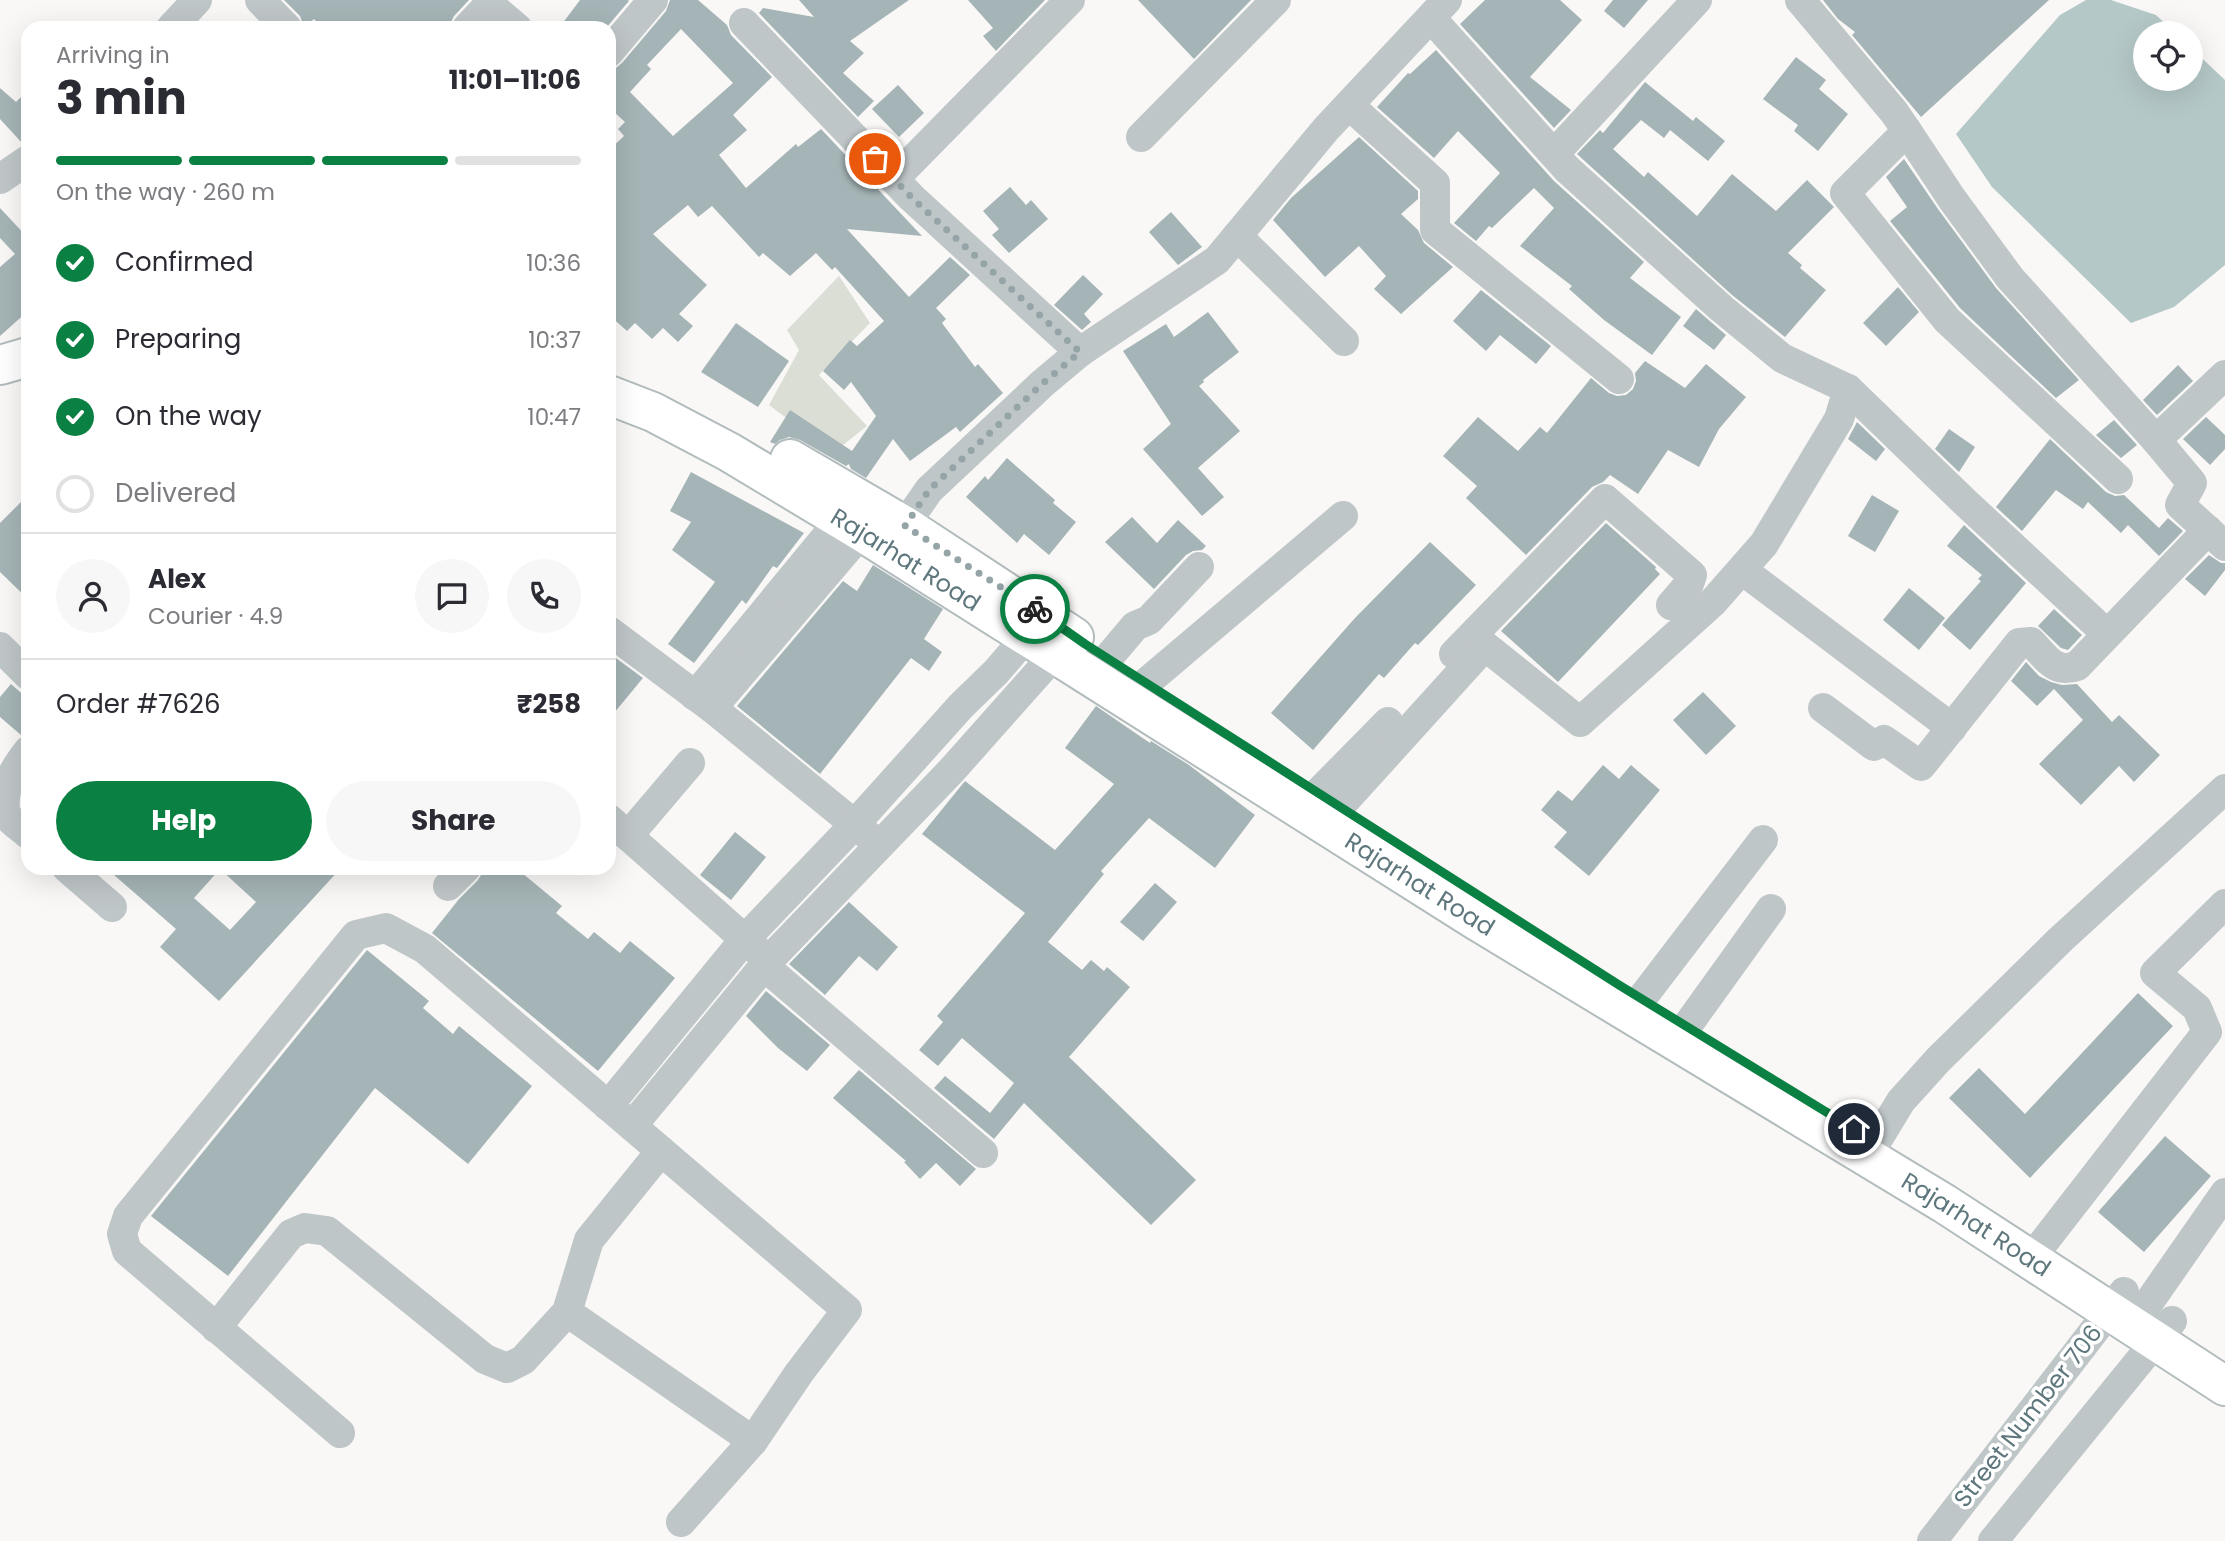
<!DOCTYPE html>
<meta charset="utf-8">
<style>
:root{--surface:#fff;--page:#f7f7f7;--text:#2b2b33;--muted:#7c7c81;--line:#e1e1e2;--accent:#0b8043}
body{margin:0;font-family:Poppins,sans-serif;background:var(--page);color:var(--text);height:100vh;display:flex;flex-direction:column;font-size:26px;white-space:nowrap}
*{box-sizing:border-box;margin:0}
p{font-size:23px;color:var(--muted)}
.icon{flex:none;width:38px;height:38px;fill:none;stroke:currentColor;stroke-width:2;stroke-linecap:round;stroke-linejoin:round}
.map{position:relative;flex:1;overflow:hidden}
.panel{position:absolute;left:21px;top:21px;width:595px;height:854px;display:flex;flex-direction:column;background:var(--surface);border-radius:21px;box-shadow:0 7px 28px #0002}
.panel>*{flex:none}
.controls{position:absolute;left:2133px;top:21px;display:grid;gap:14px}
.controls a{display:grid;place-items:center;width:70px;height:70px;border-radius:50%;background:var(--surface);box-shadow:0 7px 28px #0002;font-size:35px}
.pin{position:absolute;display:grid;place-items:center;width:60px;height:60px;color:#fff;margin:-30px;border:4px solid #fff;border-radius:50%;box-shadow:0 2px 7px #0007}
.courier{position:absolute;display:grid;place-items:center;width:70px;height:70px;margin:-35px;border:5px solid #0b8043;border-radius:50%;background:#fff;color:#222;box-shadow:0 2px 9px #0007}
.overview em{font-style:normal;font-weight:700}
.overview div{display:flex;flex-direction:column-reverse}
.overview{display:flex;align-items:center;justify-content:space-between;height:119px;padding:0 35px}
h1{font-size:46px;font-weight:700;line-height:52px}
.bar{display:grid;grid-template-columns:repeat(4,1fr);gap:10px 7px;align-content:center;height:84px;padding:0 35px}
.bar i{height:9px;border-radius:5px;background:var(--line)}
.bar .on{background:var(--accent)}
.bar p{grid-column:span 4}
.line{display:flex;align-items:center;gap:18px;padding:0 35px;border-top:2px solid var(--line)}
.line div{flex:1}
.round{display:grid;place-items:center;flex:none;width:74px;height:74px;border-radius:37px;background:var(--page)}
ol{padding:0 35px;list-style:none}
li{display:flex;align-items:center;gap:21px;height:77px}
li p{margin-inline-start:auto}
li .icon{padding:7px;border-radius:50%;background:var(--accent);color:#fff;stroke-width:4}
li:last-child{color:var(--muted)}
li i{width:38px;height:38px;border:4px solid var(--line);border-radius:50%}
.action{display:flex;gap:14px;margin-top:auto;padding:14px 35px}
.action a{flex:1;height:80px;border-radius:42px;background:var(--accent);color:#fff;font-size:28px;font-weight:700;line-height:80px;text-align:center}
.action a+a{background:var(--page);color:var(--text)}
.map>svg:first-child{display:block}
</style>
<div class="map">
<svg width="2225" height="1541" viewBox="0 0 2225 1541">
<rect width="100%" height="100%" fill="#f9f8f6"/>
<polygon fill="#daded5" points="839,276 870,323 819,375 867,426 833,453 769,405 799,350 787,330"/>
<polygon fill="#b5c8c8" points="2086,0 2111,0 2156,15 2175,33 2146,33 2146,79 2191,79 2191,48 2225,80 2225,265 2174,307 2131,323 1992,187 1956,134 2060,15"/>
<g fill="#a5b4b6" fill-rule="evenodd">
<polygon points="284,0 469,0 454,16 448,28 322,28 314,19 304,27 300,16"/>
<polygon points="580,0 628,0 629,1 606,28 559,28"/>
<path d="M670 0H698L727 25 731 35 772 77 733 115 747 130 719 155 746 188 796 144 798 147 821 129 922 236 847 229 909 297 950 257 970 275 936 308 946 319 942 323 975 367 978 364 1003 393 960 432 956 427 910 461 893 439 866 478 851 469 849 464 846 466 800 440 789 437 780 440 775 444 770 442 790 410 852 451 876 416 851 382 844 390 823 371 850 340 857 346 884 321 835 267 832 270 816 253 790 276 763 253 759 257 712 206 698 217 688 205 653 234 707 285 679 314 693 326 678 342 663 328 652 339 635 323 627 331 609 315V150L624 136 618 129 625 122 613 111 609 115V69L616 68 622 63 666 11ZM681 29 733 83 673 136 630 92 651 69 647 65Z"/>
<polygon points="799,0 909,0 850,41 864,53 843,73 874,101 858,117 759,13 763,8 814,17"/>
<polygon points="968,0 1045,0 996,51 983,36 993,28"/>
<polygon points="1138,0 1251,0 1194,59"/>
<polygon points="1485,0 1560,0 1582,20 1530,77 1571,110 1554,128 1460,24"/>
<polygon points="1613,0 1648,0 1624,28 1604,11"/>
<polygon points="1823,0 2049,0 1921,117 1852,35 1855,32 1838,19"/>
<polygon points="1436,50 1554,181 1644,262 1630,278 1681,317 1652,355 1604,320 1569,289 1572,286 1520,246 1554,208 1534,188 1492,228 1489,226 1476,241 1454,223 1500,173 1458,131 1434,158 1377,107 1408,73 1410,74"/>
<polygon points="1796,57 1826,80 1819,89 1848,114 1818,151 1794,131 1798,125 1763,99"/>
<polygon points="1645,82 1693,121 1696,117 1725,141 1708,161 1670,130 1664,138 1641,120 1613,149 1644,177 1648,172 1697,216 1732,174 1776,211 1807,180 1834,207 1788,253 1802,265 1800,268 1826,290 1785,337 1732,295 1577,154 1600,130 1603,133"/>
<polygon points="898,85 924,113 899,137 872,109"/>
<polygon points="0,88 16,102 28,90 28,143 23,144 0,119"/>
<polygon points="1359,137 1418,191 1418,199 1401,214 1418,230 1424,243 1453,267 1401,314 1374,289 1386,276 1359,246 1325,277 1273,220 1291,198"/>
<polygon points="1904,159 1938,209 1996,288 2079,380 2056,398 1960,308 1890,221 1907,207 1886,177"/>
<polygon points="1010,187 1026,205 1031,200 1048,219 1009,253 992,235 999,229 983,211"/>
<polygon points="0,208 28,238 28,311 0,336 0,267 15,254 0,238"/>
<polygon points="1171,212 1202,247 1178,265 1149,232"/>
<polygon points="1083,275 1103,294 1084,314 1091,322 1082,330 1054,305"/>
<polygon points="1898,287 1919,312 1886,346 1863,323"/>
<polygon points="1481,290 1551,346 1536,364 1500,335 1486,351 1453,321"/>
<polygon points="1696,309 1726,335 1714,350 1683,326"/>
<polygon points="1208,312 1239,352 1203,380 1204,382 1199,386 1240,431 1198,468 1224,497 1202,516 1143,449 1171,424 1123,351 1166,324 1174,337"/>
<polygon points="736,323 789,361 758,407 701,372"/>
<polygon points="1645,361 1685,388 1706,364 1746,397 1719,429 1699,467 1668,450 1638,494 1610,475 1603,482 1592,487 1526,555 1466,498 1477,486 1443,456 1478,417 1518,451 1540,427 1547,433 1591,378 1609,393 1617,396 1626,395 1633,389 1636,381 1635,373"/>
<polygon points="2178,365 2193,381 2157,415 2143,400"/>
<polygon points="2206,417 2225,435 2225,449 2210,465 2183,439"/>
<polygon points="2114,420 2137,445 2121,458 2096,435"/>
<polygon points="1857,422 1885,449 1876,461 1848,439"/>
<polygon points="1949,429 1975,447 1959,472 1935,449"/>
<polygon points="2050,439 2106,492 2115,496 2124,495 2159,528 2168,518 2183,531 2159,556 2128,525 2121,533 2088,502 2083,509 2056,490 2022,531 1996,507"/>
<polygon points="1007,458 1055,500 1053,503 1076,522 1049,555 1024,534 1017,543 966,497 985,476 988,480"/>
<polygon points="691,472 804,533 777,568 773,566 746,604 742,600 694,663 668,644 715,582 672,550 691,522 670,511"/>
<polygon points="28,495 28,599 0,572 0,523"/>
<polygon points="1872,495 1899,511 1875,552 1848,536"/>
<polygon points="1132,517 1157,543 1178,520 1206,546 1202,550 1193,551 1186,555 1154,589 1105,542"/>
<polygon points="1606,523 1656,567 1655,569 1660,574 1558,682 1501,631"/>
<polygon points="1964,525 2026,583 1970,650 1942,625 1981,581 1978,579 1982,575 1947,546"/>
<polygon points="1430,542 1476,585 1418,645 1415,643 1384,678 1379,674 1313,750 1271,713 1355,618"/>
<polygon points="2209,555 2221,563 2225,563 2225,570 2205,596 2185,579"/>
<polygon points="873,565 943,609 924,639 942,652 929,671 911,658 820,774 737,706 843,581 857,591"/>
<polygon points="1909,588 1945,618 1919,650 1883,620"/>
<polygon points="2054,609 2082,635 2068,650 2061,648 2038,626"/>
<polygon points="609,653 643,678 609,719"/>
<polygon points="2026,662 2039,676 2051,682 2062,685 2077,684 2112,722 2119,715 2160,755 2134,782 2119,766 2081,805 2039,764 2083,720 2054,689 2037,706 2011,681"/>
<polygon points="11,684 28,699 28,734 21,735 0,717 0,697"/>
<polygon points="1703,692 1736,726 1706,755 1673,720"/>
<polygon points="1096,706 1150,743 1151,741 1189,765 1255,815 1215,868 1149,818 1101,871 1104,874 1048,942 1082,970 1091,960 1104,971 1107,967 1130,987 1069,1057 1196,1180 1151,1225 1024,1103 994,1139 934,1088 945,1076 990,1113 1014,1083 962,1038 938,1066 919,1050 943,1022 937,1016 1025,913 922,834 965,781 1055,850 1114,784 1065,748"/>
<polygon points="1603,765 1619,779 1631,765 1660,790 1589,876 1554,847 1567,832 1541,810 1558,790 1572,801"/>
<polygon points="735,832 766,857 731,900 700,875"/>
<path d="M106 868H341L219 1001 160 947 176 929ZM220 869 256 902 230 930 194 898Z"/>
<polygon points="485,868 516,868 562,906 556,913 588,939 594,932 620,953 630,941 675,978 598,1071 432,933 459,899 478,880"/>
<polygon points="1155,883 1177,902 1143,941 1120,922"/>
<polygon points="849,902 898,947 877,971 859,956 825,995 789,964"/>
<polygon points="367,950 429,1001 423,1008 453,1034 459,1026 532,1086 468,1164 375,1088 228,1276 151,1216"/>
<polygon points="766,991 830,1045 807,1071 778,1048 746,1016"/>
<polygon points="2138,993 2173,1026 2030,1178 1949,1098 1979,1068 2025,1114"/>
<polygon points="859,1070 976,1169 960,1186 936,1163 920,1179 904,1162 906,1161 833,1098"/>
<polygon points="2165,1136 2211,1176 2144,1252 2098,1212"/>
</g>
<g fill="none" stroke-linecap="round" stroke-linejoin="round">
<defs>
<g id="major">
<polyline points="0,365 28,357"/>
<path id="s1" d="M609 395 653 412 729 452 862 532 1474 919 1945 1204 2225 1386"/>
<polyline points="790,459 905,526 1074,637"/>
</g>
</defs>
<use href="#major" stroke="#b2bbbd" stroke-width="42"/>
<g stroke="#bfc6c8" stroke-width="30">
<polyline points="260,0 287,28"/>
<polyline points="1800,0 1894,112 1907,131 1845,193 1947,320 2118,479"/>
<polyline points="489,4 517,28"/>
<polyline points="744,23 911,197 1080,352"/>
<polyline points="171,28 197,0"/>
<polyline points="467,28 493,0"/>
<polyline points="609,52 653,0"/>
<polyline points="1349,105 1435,183 1435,230 1619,379"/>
<polyline points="1907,131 1952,199 2010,278 2156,440 2225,375"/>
<polyline points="1141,137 1276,0"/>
<polyline points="1554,154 1697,0"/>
<polyline points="0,179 28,160"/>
<polyline points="894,179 1070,0"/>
<polyline points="1237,236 1344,341"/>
<polyline points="1848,389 1967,504 2107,634"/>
<polyline points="2156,440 2192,483 2180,505 2225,546"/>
<polyline points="893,542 929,490 1043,383 1080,352 1217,260 1326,129 1447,0"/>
<polyline points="1742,570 1952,728"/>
<polyline points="609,631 712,708 870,837"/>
<polyline points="0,647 28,675"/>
<polyline points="1454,654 1605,499 1692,575 1689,584 1671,605"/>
<polyline points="1108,658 1135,626 1149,620 1199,567"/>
<polyline points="1147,682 1343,516"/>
<polyline points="695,696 840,520"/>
<polyline points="712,708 862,532"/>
<path d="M1823 708 1874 746 1884 740 1921 766 2019 643 2031 642C2046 657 2054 674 2077 666L2208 530"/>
<path d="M28 751C14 769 0 791 6 815 12 822 21 828 28 834"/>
<polyline points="1319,792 1388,722"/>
<polyline points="1341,805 1485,646 1580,722 1713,602 1764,544 1839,419 1848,389 1782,358 1721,308 1567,169 1431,18"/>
<polyline points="609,819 758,951"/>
<polyline points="628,836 690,763"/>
<polyline points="67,868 112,907"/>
<polyline points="448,886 466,868"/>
<polyline points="764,966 983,1153"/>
<polyline points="1642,998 1763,840"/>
<polyline points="1687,1026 1771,909"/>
<polyline points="608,1106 744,940 855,824 961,706 996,672 1027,636"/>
<polyline points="632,1126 769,960 952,770 1056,653"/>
<polyline points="1867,1157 1901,1101 1938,1060 2060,940 2225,789"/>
<polyline points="2043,1243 2207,1032 2197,1008 2155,973 2225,904"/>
<polyline points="2147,1305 2225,1193"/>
<polyline points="567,1312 753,1441 681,1522"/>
<polyline points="216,1328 291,1234 305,1228 327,1231 485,1359 507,1368 523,1360 567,1312 589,1240 661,1151"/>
<polyline points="340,1433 127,1251 122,1234 128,1216 356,935 386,928 425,949 847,1310 799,1373 753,1441"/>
<polyline points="1932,1541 2124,1292"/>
<polyline points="1993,1541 2172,1321"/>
</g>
<use href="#major" stroke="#fff" stroke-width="38"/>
</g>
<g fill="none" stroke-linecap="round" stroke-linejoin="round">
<polyline stroke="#94a4a7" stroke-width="7" stroke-dasharray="0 12.6" points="875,159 911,197 1080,352 1043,383 929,490 905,526 1035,609"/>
<polyline stroke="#0b8043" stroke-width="9" points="1035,609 1085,644 1619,985 1854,1129"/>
</g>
<g text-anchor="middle" stroke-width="7" stroke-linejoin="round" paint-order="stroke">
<g font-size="24" fill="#5e777d" stroke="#fff">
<text dy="8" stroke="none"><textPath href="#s1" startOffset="340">Rajarhat Road</textPath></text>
<text dy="8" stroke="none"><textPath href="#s1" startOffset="948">Rajarhat Road</textPath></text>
<text dy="8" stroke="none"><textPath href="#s1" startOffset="1600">Rajarhat Road</textPath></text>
<text transform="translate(2028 1416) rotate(-52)" y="8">Street Number 706</text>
</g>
</g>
</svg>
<div class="controls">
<a><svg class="icon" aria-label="locate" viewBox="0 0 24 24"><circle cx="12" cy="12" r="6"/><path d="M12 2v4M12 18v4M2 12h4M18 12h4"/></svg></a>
</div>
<div class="pin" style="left:875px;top:159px;background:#ea580c"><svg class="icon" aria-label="bag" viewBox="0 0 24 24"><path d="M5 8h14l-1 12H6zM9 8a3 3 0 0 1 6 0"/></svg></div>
<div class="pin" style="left:1854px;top:1129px;background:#1f2937"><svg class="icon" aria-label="home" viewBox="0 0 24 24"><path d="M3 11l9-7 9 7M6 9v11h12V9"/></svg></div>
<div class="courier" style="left:1035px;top:609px"><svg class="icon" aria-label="bike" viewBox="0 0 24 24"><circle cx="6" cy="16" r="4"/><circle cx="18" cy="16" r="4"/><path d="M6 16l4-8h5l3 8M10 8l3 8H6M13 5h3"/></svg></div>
<section class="panel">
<div class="overview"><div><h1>3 min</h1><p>Arriving in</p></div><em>11:01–11:06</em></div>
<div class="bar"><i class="on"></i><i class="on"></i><i class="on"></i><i></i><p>On the way · 260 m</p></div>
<ol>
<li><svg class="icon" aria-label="check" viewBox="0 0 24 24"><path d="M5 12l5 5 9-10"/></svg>Confirmed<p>10:36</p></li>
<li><svg class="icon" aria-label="check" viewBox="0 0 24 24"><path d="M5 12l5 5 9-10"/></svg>Preparing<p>10:37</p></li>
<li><svg class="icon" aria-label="check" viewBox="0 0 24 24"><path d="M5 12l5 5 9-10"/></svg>On the way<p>10:47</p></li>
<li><i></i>Delivered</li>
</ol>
<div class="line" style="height:126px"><a class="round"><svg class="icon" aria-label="person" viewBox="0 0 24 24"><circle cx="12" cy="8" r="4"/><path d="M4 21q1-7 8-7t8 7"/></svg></a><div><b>Alex</b><p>Courier · 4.9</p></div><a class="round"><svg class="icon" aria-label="chat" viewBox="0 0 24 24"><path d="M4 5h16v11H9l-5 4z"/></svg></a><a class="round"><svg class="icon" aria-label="phone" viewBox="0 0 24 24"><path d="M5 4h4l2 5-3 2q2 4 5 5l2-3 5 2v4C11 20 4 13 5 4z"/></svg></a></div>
<div class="line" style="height:91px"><div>Order #7626</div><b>₹258</b></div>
<div class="action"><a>Help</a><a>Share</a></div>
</section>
</div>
